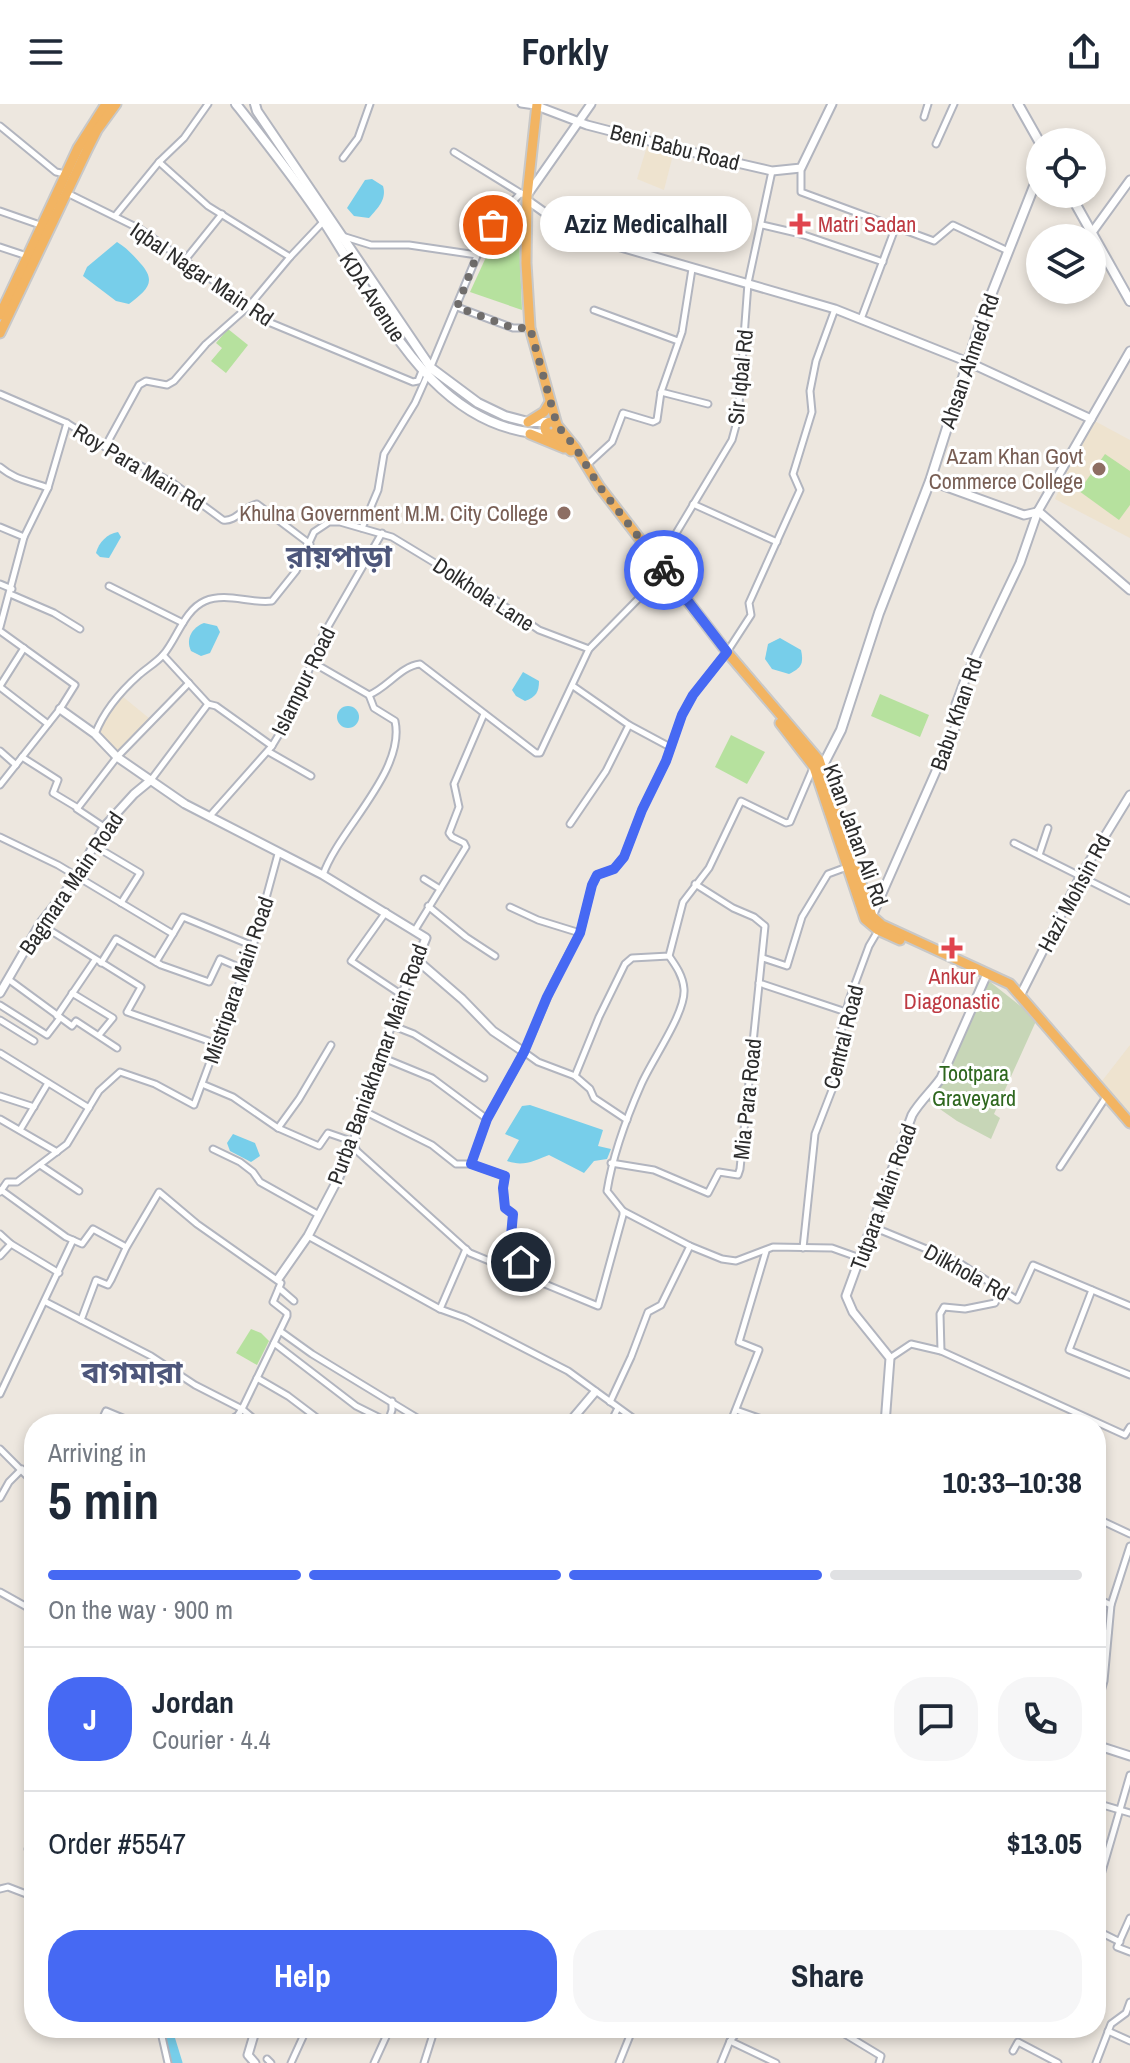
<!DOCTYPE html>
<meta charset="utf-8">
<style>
:root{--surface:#fff;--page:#f6f6f7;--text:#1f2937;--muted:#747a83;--line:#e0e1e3;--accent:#4669f3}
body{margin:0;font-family:"Archivo Narrow","Noto Sans Bengali",sans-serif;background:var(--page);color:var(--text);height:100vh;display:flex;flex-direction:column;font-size:30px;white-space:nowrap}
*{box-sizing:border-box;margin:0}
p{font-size:26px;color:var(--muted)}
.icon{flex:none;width:44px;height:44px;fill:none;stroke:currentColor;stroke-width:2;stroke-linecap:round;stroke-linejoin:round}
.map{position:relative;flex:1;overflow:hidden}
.drawer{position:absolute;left:24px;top:1310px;width:1082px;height:624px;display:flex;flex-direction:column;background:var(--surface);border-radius:32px;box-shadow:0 4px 12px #0003}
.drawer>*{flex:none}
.controls{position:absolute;left:1026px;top:24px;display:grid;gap:16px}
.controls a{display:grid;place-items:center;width:80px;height:80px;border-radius:50%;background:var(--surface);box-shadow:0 4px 12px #0003;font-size:40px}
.pin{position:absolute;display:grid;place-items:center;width:68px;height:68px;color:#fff;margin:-34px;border:4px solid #fff;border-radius:50%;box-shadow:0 2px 8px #0007}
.courier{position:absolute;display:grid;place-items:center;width:80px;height:80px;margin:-40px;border:6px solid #4669f3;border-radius:50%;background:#fff;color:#222;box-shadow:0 2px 10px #0007}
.bubble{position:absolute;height:56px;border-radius:28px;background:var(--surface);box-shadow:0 4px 12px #0003;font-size:26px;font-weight:700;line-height:56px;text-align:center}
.headline em{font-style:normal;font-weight:700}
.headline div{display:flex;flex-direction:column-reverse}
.headline{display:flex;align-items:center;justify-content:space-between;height:136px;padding:0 24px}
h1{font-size:52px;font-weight:700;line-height:60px}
.bar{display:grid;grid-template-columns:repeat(4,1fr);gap:12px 8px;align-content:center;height:96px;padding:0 24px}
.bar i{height:10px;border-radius:6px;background:var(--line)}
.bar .selected{background:var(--accent)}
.bar p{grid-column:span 4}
.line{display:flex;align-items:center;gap:20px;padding:0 24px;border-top:2px solid var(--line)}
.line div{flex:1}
.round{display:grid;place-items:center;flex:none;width:84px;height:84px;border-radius:32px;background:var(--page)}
.cta{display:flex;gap:16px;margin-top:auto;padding:16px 24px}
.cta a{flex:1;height:92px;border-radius:32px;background:var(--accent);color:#fff;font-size:32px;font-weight:700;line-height:92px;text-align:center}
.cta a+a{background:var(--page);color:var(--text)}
header{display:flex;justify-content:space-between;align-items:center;height:104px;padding:0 24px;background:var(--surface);font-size:36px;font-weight:700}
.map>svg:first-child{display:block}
</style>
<header><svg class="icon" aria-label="menu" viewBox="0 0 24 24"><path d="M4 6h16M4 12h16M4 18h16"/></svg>Forkly<svg class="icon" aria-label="share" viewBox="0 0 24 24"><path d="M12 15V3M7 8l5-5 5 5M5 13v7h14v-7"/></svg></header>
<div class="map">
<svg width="1130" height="1959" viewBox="0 0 1130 1959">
<rect width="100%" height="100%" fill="#ede7df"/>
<g fill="#eee3cf">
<polygon points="648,39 674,47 664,86 637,75"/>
<polygon points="1091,315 1130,336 1130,434 1055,395"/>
<polygon points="122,592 150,615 118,650 96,629"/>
<polygon points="1130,941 1130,1010 1102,977"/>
</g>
<g fill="#b6e19e">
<polygon points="499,125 519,132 522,206 470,188"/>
<polygon points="228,225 248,241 226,269 211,257 222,244 216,239"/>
<polygon points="1105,350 1130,367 1130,401 1119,416 1079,387"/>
<polygon points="880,590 929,611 920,633 871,612"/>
<polygon points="731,631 765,648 747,680 715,663"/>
<polygon points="251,1225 261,1229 269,1237 257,1261 236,1249"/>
</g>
<polygon fill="#c7d6b7" points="989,877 1037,915 994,1010 1000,1014 991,1035 957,1017 927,996 940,984"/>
<g fill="#77ceea">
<path d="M372 75 383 82C387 95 378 104 369 114L354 112 347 104 365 76Z"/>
<path d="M117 138C127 144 133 151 141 160 158 179 145 187 129 200L116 197 83 172 87 163Z"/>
<path d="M118 428 121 433 109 454 100 453 96 449C99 438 107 430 118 428Z"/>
<path d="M204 519 217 522 220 528 210 549 201 552 191 547C185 534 193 523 204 519Z"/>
<path d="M780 534 801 546C804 560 801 564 789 570L772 565 765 555 768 540Z"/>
<path d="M523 568 539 577C539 588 536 593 525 597L516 592 512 586Z"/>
<circle cx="348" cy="613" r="11"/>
<path d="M530 1001 603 1026 598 1042 611 1045 607 1055 594 1057 584 1069 549 1051C534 1057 523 1063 507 1057L519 1036 505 1030 522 1002Z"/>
<polygon points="233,1030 255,1039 260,1052 251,1058 230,1047 227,1039"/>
</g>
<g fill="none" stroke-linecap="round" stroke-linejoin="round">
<polyline stroke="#77ceea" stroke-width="11" points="169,1924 169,1933 177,1959"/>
<defs>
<g id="minor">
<polyline points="521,0 535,2"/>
<polyline points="924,13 928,0"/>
<polyline points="0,22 56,68 66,70"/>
<polyline points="936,40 954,0"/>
<polyline points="454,48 522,90"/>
<polyline points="343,54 358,34 370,0"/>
<polyline points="159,58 208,102 290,153"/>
<polyline points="801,64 801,88 934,137 953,121 1008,147"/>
<polyline points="67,89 140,125 249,202 266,217 413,278 418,277 422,267"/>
<polyline points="0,107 40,121"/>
<polyline points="115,112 159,58 184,34 208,0"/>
<polyline points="762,121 801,130 883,158"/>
<polyline points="342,132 371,141 409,141 477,151"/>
<polyline points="0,143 27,152"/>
<polyline points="185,156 222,110"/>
<polyline points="457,203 513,224 529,224"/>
<polyline points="594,206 678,237"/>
<polyline points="861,215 896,122"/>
<polyline points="661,288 708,300"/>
<path d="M0 290 67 319 105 343 173 379 223 416C236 418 243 403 257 400L310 440"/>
<polyline points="105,343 139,281 146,277 167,281 174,277 206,240 249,202 290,153 323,118"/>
<polyline points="587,361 612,338 623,309 653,318 657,316 661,288 682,228 692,165"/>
<path d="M0 363C15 376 30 377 48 384"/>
<polyline points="693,400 777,438"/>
<polyline points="0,423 24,433"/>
<polyline points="362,424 378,386 384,350 415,299 427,272 484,135 503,108 521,89"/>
<polyline points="661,462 675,431 732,336 738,314 748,179 772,67"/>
<polyline points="0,480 12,485"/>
<polyline points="109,482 183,519"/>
<polyline points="10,490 54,509 80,525"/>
<polyline points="0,523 24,433 48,384 67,319"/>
<polyline points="0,527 75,581 60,605 0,681"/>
<polyline points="163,551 208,600"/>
<path d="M312 558 369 591C387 584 401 562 420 560L536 649H540L589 545 643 490 659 468"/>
<polyline points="0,582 24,544"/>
<polyline points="573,582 629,621 670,643"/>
<polyline points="0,583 48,620"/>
<path d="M95 630C104 607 121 587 139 571 147 564 157 558 163 551 177 535 184 506 205 497 226 488 251 500 272 497L296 467 314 428 329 418H340L392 433 491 493 539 526 589 545"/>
<polyline points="0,647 16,661"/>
<polyline points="269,648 311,672"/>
<polyline points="22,653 58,676 53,689 78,704"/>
<polyline points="151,676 208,600 216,602 272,642"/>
<polyline points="209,713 272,642 292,609 322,533 382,429"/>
<polyline points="570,720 606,667 629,621"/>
<polyline points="104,723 77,705 117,653 189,579"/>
<polyline points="0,733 58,761 173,830 183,813 253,842"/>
<polyline points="1014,739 1130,797"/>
<polyline points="93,741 140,769 121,799"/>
<polyline points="1039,751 1048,724"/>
<path d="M323 771C338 726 406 667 395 617L374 604 369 591"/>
<polyline points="424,775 440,785"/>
<polyline points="428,802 466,833 495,852"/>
<polyline points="510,803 538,816 580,829"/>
<polyline points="386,808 351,857 402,891"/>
<polyline points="40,820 141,883 127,908 217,940"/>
<polyline points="415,826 466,743 464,739 452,733 449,729 459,703 454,680 484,610"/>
<polyline points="763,854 787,862 802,813 828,770 847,763"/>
<polyline points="156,858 173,830"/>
<polyline points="101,859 116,835 161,861 209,878 220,855 243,865"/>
<polyline points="8,875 72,922 76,917 117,944"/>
<polyline points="759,879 846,908"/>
<polyline points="72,889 113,914 99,931"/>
<polyline points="0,901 47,931 60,914"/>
<polyline points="57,912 95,856"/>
<polyline points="0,916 34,937"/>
<polyline points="391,921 414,930 484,974"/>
<polyline points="524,948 538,958 575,972 590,985 594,994 627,1016"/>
<polyline points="0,949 89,1004"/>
<polyline points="381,953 432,974 487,1015"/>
<polyline points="575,972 599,913 625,860 632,854 669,852 683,798 709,764 741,697 786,719 790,718 813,664"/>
<polyline points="202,980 233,993 278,1024 319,1042 328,1029 354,1038"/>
<polyline points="0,992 34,1003"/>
<polyline points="364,1007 432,1041 456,1060 471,1060 505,1072 503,1084 505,1104 513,1110 511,1132 522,1150 521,1158 535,1175"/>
<polyline points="0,1015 57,1048"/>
<polyline points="278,1024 299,995 331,941"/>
<polyline points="20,1026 48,979"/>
<path d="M353 1040 357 1047 470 1149 598 1202 623 1111V1107L607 1087C613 1050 626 1015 641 981 651 957 686 909 684 885 683 872 676 862 669 852"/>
<polyline points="213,1045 240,1058 253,1068 260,1078 319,1111"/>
<polyline points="611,1059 654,1066 708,1089 719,1068 738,1071 740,1065 765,822 754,813 733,804 695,780"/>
<polyline points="471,1060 487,1015 524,948 554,878 580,829 592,781 597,771 614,765 624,753 642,706 666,657 682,611 693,591 727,548 751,511 749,499 800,386 793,370 812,308 810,287 816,257 835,205"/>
<polyline points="40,1061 79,1087"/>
<polyline points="1060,1063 1104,996"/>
<polyline points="1,1086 66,1133 82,1140 93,1125 126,1143"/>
<polyline points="0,1088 7,1078 17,1078 67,1040 99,987 120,968 155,980 194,1001 253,842 278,750"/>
<polyline points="623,1107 690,1142 722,1155 736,1157 773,1143 832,1144 860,1154"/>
<polyline points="873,1123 958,1158 1017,1196 1033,1161 1130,1202"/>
<polyline points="0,1130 11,1140 59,1169"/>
<polyline points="308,1132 440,1205 465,1214 568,1267 641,1320"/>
<polyline points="803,1144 815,1030 839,968 840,932 849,896 869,842 879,825"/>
<polyline points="0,1152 11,1140"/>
<polyline points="279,1184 294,1197"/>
<polyline points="1092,1186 1069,1246 1130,1271"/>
<polyline points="46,1198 151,1252 195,1281 242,1305 260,1320"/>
<polyline points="440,1205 466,1145"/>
<polyline points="81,1216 96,1176 108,1181 111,1176 126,1144 159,1088 197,1120 281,1179 273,1198 287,1209 287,1212 242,1305 232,1320"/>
<polyline points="280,1227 312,1250 427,1320"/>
<polyline points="274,1239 356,1302 388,1318 392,1306 392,1297"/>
<polyline points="941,1247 940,1210 944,1203 965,1205 995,1199 1000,1186"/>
<polyline points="890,1254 911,1240 941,1247 1125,1331 1130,1323"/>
<polyline points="257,1274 288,1292 325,1320"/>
<polyline points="0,1290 73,1136"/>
<polyline points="610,1298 631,1253 648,1208 661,1201 690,1142"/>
<polyline points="736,1306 776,1320"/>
<polyline points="235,1313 242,1320"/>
<polyline points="100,1320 106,1307 137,1320"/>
<polyline points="610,1320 618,1304"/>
<polyline points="730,1320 759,1246 739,1238 766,1147"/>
<polyline points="848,1320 885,1319"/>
<polyline points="0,1345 34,1379"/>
<polyline points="0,1394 9,1378 22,1365"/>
<polyline points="1096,1414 1130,1430"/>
<polyline points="0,1488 34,1507"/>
<polyline points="1096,1494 1111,1501"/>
<polyline points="1096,1525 1108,1529"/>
<polyline points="1096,1605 1104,1577 1111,1501 1130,1442"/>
<polyline points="1096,1699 1130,1709"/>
<polyline points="28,1745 34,1746"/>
<polyline points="0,1785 8,1783 34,1793"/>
<polyline points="1096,1788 1130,1671"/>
<polyline points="1130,1814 1117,1843 1130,1848"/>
<polyline points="1096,1826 1120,1838"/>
<polyline points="160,1924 168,1959"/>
<polyline points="845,1924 843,1929 881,1952 879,1959"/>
<polyline points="1108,1927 1130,1937"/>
<polyline points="730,1937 776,1959"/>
<polyline points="1013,1947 1018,1938 1058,1959"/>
<polyline points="267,1955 271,1959"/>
<polyline points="291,1959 307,1924"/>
<polyline points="374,1959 390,1924"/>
<polyline points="424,1959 435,1924"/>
<polyline points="619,1959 633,1924"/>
<polyline points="721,1959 730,1937 741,1924"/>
<polyline points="1096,1959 1111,1920 1126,1909 1130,1898"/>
</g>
<g id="tertiary">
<polyline points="537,2 587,21 711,53 772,67 801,64 832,0"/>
<polyline points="528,90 591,0"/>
<polyline points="527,96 551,113 600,137 835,205 968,258 1091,315"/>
<polyline points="1093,127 1130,76"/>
<polyline points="930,377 1024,411 1037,408"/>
<polyline points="1038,407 1130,486"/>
<polyline points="60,605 95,630 117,653 185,700 323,771 426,834 395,908 353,1040 339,1073 308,1132 278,1175"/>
<polyline points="872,812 959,615 956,600 968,568 1020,459 1038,407 1130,247"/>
<polyline points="418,857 462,895 493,927 524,948"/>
<polyline points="0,889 40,820 76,774 104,723 134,690 151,676"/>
<polyline points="1021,890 1081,771 1130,691"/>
<polyline points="568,1320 595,1288"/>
<path d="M885 1320 890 1254 853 1208 846 1192 912 1011C920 997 932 987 941 974L987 870"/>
<polyline points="1096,1641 1130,1652"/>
<polyline points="255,1959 248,1951 256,1924"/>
</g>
<g id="secondary">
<path d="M236 0C266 38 297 77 324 118 380 203 433 330 551 330"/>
<polyline points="255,0 257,7 431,264 478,299 505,312 528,318 550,318"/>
<polyline points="1018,0 1040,39"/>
<polyline points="1070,90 1130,197"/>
<polyline points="820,667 841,626 879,509 930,377 982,214 1040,67"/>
</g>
<g id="trunk">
<polyline points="537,0 527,92 526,159 530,224 557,321 575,343 599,382 727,548 819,656 872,812 882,821 1010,880 1130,1019"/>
<polyline points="0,211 78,44 106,0"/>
<polyline points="0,229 87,46 97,26 116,0"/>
<circle cx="551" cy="324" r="6"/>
<polyline points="528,318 544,308 550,298"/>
<polyline points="530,330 564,344"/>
<polyline points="554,330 571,347"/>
<polyline points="780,619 814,663 865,815 878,826 900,836"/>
</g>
</defs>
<use href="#minor" stroke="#b2b5bf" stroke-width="9"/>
<use href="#tertiary" stroke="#b2b5bf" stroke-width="11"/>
<use href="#secondary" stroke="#b2b5bf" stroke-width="12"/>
<use href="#trunk" stroke="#c8c8c8" stroke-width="13"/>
<use href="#minor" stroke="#fff" stroke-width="5"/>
<use href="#tertiary" stroke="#fff" stroke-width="7"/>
<use href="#secondary" stroke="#fff" stroke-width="8"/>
<use href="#trunk" stroke="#f2b462" stroke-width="9"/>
</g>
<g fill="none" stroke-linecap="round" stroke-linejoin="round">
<polyline stroke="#706d6b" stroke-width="8" stroke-dasharray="0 14.4" points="493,121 477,151 457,203 513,224 530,224 557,321 575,343 599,382 664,466"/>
<polyline stroke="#4669f3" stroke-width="10" points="521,1158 522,1150 511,1132 513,1110 505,1104 503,1084 505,1072 471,1060 487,1015 524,948 547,893 580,829 592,781 597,771 614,765 624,753 642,706 666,657 682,611 693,591 727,548 664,466"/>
</g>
<g fill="#e0444e" stroke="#fff" stroke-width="3">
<path d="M796 108h8v8h8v8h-8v8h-8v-8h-8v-8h8z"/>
<path d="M948 832h8v8h8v8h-8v8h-8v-8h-8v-8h8z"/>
</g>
<g fill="#8d6e63" stroke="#fff" stroke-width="3">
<circle cx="1099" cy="365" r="8"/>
<circle cx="564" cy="409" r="8"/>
</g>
<g text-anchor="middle" stroke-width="6" stroke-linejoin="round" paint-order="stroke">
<g font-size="22" fill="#2c2c2c" stroke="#fff">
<text transform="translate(675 43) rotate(14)" y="8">Beni Babu Road</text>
<text transform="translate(202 170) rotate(34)" y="8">Iqbal Nagar Main Rd</text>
<text transform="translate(373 193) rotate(57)" y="8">KDA Avenue</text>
<text transform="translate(969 257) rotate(-71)" y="8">Ahsan Ahmed Rd</text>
<text transform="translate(740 273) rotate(-84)" y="8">Sir Iqbal Rd</text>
<text transform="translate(139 363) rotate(31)" y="8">Roy Para Main Rd</text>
<text transform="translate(484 490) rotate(33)" y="8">Dolkhola Lane</text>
<text transform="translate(303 577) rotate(-64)" y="8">Islampur Road</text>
<text transform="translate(956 610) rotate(-71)" y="8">Babu Khan Rd</text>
<text transform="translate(856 731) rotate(70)" y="8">Khan Jahan Ali Rd</text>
<text transform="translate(71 779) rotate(-56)" y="8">Bagmara Main Road</text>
<text transform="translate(1074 789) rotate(-62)" y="8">Hazi Mohsin Rd</text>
<text transform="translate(238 876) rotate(-71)" y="8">Mistripara Main Road</text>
<text transform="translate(843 933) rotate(-76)" y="8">Central Road</text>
<text transform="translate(377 960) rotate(-70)" y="8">Purba Baniakhamar Main Road</text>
<text transform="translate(747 995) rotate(-84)" y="8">Mia Para Road</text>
<text transform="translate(883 1093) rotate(-70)" y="8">Tutpara Main Road</text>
<text transform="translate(967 1168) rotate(29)" y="8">Dilkhola Rd</text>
</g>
<g font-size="22" fill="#be3a42" stroke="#fff" text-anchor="start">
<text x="818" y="128">Matri Sadan</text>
<text x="952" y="880" text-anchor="middle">Ankur<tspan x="952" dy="25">Diagonastic</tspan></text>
</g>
<g font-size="22" fill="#785e54" stroke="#fff" text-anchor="end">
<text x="1083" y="360">Azam Khan Govt<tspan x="1083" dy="25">Commerce College</tspan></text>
<text x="548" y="417">Khulna Government M.M. City College</text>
</g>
<g font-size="22" fill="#2e671e" stroke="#fff">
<text x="974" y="977">Tootpara<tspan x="974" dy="25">Graveyard</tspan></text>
</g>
<g font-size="30" font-weight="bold" fill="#4e577b" stroke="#fff">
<text x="339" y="463">রায়পাড়া</text>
<text x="132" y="1279">বাগমারা</text>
</g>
</g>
</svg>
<div class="controls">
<a><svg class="icon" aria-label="locate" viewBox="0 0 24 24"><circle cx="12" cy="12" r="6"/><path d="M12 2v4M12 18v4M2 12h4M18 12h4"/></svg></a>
<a><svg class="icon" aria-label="layers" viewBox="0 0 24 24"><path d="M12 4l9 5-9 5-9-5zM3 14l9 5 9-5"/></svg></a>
</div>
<div class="pin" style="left:493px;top:121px;background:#ea580c"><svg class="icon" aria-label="bag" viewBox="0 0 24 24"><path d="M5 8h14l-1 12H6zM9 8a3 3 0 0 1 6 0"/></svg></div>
<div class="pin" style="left:521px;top:1158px;background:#1f2937"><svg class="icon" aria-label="home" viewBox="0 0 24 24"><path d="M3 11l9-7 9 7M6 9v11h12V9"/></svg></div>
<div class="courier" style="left:664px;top:466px"><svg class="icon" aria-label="bike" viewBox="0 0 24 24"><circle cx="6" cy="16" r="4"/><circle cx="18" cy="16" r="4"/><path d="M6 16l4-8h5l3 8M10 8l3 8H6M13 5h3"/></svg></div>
<div class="bubble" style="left:540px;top:92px;width:212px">Aziz Medicalhall</div>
<section class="drawer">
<div class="headline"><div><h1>5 min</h1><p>Arriving in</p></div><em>10:33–10:38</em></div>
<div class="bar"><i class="selected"></i><i class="selected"></i><i class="selected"></i><i></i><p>On the way · 900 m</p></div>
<div class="line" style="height:144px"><b class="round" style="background:var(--accent);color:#fff">J</b><div><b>Jordan</b><p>Courier · 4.4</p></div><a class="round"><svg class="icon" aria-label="chat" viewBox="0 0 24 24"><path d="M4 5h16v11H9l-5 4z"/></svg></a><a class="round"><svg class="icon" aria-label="phone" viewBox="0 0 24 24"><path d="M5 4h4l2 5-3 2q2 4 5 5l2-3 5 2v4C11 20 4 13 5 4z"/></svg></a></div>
<div class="line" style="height:104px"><div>Order #5547</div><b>$13.05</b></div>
<div class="cta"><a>Help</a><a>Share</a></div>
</section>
</div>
